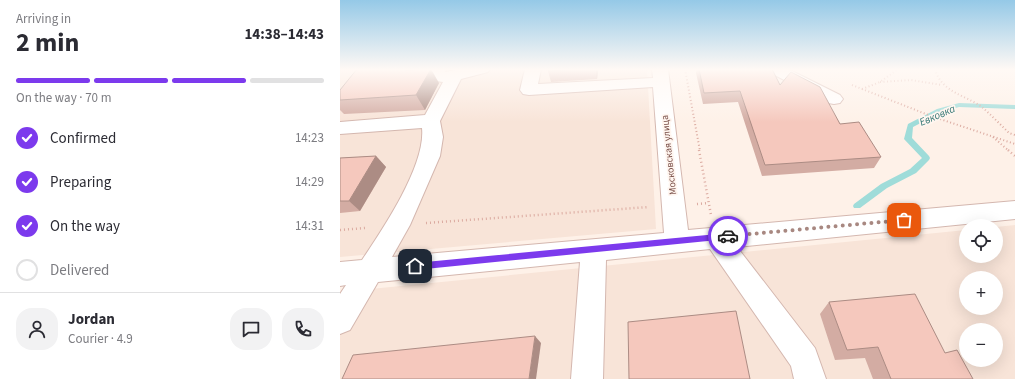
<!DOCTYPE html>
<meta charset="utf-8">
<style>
:root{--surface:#fff;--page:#f2f2f3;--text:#2b2b33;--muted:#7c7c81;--line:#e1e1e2;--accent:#7c3aed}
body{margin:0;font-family:"Source Sans 3",sans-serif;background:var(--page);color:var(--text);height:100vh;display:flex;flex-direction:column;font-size:15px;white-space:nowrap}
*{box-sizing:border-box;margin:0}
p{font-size:13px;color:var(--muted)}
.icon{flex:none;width:22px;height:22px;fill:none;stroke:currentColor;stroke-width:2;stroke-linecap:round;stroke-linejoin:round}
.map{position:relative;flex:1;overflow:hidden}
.side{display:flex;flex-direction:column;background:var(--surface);width:340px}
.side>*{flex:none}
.controls{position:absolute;left:619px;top:219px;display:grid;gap:8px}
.controls a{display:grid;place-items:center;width:44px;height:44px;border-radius:50%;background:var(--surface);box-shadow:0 4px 16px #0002;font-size:20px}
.pin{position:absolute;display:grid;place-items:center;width:34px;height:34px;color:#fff;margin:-17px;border-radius:8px;box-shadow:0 2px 6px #0006}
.courier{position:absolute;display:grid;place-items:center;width:40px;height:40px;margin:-20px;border:3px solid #7c3aed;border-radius:50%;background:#fff;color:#222;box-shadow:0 1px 5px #0007}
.headline em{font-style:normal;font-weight:700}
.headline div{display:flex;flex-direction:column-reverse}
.headline{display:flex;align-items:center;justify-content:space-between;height:68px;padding:0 16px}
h1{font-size:26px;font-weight:700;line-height:30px}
.bar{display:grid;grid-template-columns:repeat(4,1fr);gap:6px 4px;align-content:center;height:48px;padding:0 16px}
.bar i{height:5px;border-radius:3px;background:var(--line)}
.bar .on{background:var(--accent)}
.bar p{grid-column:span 4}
.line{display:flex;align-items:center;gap:10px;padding:0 16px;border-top:1px solid var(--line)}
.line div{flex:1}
.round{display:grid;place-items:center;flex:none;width:42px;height:42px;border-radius:16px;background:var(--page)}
ol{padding:0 16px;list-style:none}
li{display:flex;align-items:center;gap:12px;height:44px}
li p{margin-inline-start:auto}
li .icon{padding:4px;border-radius:50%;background:var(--accent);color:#fff;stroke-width:4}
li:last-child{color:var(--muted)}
li i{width:22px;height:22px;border:2px solid var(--line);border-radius:50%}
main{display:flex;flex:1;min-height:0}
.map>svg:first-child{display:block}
</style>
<main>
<section class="side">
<div class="headline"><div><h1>2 min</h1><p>Arriving in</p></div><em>14:38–14:43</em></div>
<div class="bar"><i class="on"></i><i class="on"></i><i class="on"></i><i></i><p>On the way · 70 m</p></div>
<ol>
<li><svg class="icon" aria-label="check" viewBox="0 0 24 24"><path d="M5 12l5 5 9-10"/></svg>Confirmed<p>14:23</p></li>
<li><svg class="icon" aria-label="check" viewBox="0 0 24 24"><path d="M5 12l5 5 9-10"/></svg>Preparing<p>14:29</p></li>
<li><svg class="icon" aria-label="check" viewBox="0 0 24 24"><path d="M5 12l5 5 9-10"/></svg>On the way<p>14:31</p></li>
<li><i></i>Delivered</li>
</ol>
<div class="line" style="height:72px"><a class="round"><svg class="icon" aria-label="person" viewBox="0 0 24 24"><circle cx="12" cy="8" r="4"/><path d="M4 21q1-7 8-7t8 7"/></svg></a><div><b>Jordan</b><p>Courier · 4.9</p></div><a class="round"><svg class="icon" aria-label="chat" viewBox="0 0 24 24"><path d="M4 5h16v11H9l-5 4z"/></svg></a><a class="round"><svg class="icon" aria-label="phone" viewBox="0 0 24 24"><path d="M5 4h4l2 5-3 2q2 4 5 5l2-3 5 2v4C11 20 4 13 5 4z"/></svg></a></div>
</section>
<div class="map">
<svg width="675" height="379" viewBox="0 0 675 379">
<rect width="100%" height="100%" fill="#fef1e8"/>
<g fill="#f8e4d8" fill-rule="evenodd">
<polygon points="0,69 307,69 316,229 0,257"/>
<path d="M675 225V379H0V292L626 230V256H656V227ZM626 278H656V308H626ZM626 330H656V360H626Z"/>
</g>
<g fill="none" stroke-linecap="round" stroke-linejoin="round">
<polygon fill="#9fdcd9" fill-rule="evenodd" points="619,103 675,105 675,109 619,107 602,112 573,127 572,138 589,156 590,158 589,160 576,173 547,188 520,208 514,208 513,206 514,204 541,184 570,169 582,158 564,139 568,124 597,109"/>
<defs>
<g id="minor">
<path d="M90 69H106L105 72 121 69H150L148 72 121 79 100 121 103 137 100 156 70 225 52 257 324 233 313 87 189 95 183 94 180 90 185 69H201L198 84 313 78 312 69H328L348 230 675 201V219L397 247 475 348 486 379H454L451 366 370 249 266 260 263 379H231L240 262 38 282 10 330 0 334V294L6 285 0 286V262L22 260C43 229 86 165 82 128L0 134V122L85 115 103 82 89 80 87 77Z"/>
<polygon points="427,69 448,69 500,95 503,99 500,103 494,104 488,103 429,72"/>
</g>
</defs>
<use href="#minor" stroke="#d4b7af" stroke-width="2"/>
<g stroke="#dbaaa0" stroke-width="2" stroke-dasharray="1 2.5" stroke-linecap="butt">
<polyline points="345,69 360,151"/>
<path d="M595 69C601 92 625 95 642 107 651 115 660 124 669 133L675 135"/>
<polyline points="540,82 571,80 602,85"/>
<polyline points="512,85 591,116 675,144"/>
<polyline points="522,89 540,82 558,69"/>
<polyline points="653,137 669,151"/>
</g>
<g stroke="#dbaaa0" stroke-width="2.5" stroke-dasharray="1 3" stroke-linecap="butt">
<polyline points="359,150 371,215"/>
<polyline points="668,150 675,156"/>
<polyline points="357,204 368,203"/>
<polyline points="86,223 309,207"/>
<polyline points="0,230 25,228"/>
</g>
<use href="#minor" fill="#fff" fill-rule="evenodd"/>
</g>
<g fill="#d3aca3">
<polygon points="209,69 258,69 257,79 211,82 208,71"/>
<polygon points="357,69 432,69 440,85 500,124 541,157 534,168 422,176 398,102 363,104 356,73"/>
<polygon points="99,83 85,110 4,114 0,110 0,90"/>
<polygon points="36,156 46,167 20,211 0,213 0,158"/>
<polygon points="489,302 605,353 633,379 533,379 525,358 495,360 480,314"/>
</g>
<g fill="#ac8c84">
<polygon points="91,69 99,83 85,110 76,95"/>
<polygon points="256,69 258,69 257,79"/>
<polygon points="36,156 46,167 20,211 9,201"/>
<polygon points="195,336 201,343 196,379 189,379"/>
</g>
<g fill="#f5c8bd" stroke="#ac8c84">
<polygon points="17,69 65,69 65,70 91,69 76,95 0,100 0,90"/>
<polygon points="209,69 242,69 208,71"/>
<polygon points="359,69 432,69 440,85 451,72 480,87 500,124 519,122 541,157 425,165 400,91 364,93"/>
<polygon points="36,156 9,201 0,201 0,158"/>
<polygon points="575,294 605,353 617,350 633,379 551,379 538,347 507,350 489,302"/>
<polygon points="396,311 410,379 289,379 288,322"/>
<polygon points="195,336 189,379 2,379 13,355"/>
</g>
<linearGradient id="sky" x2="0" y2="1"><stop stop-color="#95c9e7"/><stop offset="0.57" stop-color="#fff9f5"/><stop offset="1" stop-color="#fff9f5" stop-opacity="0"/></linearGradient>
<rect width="675" height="122" fill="url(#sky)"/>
<polygon fill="#7c3aed" points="388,233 391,236 388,239 75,270 71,266 75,263"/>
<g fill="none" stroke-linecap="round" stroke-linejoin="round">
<polyline stroke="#a88881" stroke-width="4" stroke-dasharray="0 7.2" points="388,236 564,220"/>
</g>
<g text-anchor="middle" stroke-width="3.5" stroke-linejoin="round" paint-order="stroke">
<g font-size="10" fill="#7a5049" stroke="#fff6f0">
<text transform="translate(328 155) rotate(-96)" y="4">Московская улица</text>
</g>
<g font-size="11" font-style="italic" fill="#387976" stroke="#fff6f0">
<text transform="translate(597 115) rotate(-23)" y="4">Евковка</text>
</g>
</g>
</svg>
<div class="controls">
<a><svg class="icon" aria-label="locate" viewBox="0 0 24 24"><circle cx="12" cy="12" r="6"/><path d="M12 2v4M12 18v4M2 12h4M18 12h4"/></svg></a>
<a>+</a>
<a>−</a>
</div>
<div class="pin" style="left:564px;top:220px;background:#ea580c"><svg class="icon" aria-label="bag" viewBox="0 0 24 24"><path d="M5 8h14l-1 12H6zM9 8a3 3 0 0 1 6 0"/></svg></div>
<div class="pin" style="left:75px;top:266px;background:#1f2937"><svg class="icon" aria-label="home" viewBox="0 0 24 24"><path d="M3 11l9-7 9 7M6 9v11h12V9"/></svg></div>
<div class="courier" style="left:388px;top:236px"><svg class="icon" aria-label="car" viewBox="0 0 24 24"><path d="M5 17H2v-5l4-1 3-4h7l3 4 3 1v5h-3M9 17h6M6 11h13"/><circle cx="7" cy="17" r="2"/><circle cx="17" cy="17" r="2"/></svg></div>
</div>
</main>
